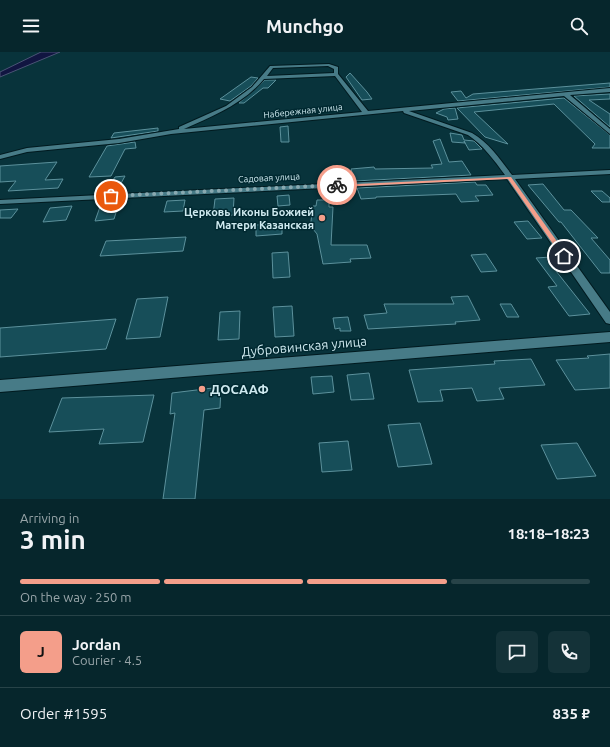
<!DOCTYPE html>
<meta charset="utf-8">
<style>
:root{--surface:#06262c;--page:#143238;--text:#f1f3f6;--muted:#98a5a9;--line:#274348;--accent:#f49e8a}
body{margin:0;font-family:Ubuntu,sans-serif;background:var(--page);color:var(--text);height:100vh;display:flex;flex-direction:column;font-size:15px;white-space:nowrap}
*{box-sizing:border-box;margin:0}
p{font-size:13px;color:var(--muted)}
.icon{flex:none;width:22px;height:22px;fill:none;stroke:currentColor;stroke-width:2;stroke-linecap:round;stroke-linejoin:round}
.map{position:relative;height:447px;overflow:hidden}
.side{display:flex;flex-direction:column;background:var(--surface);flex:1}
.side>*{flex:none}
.pin{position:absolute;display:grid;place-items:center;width:34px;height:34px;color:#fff;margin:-17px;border:2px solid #fff;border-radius:50%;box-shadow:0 1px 4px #0007}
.courier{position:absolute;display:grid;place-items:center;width:40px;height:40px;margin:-20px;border:3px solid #f49e8a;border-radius:50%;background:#fff;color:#222;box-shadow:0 1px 5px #0007}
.overview em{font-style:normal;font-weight:700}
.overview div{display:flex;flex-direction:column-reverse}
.overview{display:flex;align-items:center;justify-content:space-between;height:68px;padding:0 20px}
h1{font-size:26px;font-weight:700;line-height:30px}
.bar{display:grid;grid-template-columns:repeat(4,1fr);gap:6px 4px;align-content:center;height:48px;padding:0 20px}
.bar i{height:5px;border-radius:3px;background:var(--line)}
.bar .on{background:var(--accent)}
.bar p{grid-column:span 4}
.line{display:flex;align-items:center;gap:10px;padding:0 20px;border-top:1px solid var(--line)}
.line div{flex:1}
.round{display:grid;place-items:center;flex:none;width:42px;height:42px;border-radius:6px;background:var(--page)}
header{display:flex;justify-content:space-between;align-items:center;height:52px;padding:0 20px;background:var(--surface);font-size:18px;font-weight:700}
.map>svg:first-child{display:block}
</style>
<header><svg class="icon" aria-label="menu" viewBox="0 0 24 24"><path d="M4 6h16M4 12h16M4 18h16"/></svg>Munchgo<svg class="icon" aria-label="search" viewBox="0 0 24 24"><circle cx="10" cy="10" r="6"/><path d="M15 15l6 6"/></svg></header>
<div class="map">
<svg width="610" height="447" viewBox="0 0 610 447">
<rect width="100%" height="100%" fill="#08333b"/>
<polygon fill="#111541" stroke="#4a5575" points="41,0 60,0 0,25 0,20"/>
<g fill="#174e59" stroke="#5c919c">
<polygon points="350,21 367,40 372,47 362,48 346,25"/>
<polygon points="251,25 258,26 251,34 230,49 220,47"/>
<polygon points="265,28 276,28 268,36 263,36 244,51 239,51"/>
<polygon points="610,31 610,35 458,49 451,40 461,39 466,46 473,42"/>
<polygon points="610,42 610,47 589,48 610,62 610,75 574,44"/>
<polygon points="564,46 610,83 610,96 592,96 595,92 554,52 474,60 508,92 485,85 457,56"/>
<polygon points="455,56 458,67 448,68 447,65 436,61 444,57"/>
<polygon points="288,74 289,90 281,90 280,75"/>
<polygon points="158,76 158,79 111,86 114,81"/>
<polygon points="450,81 462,83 464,88 474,89 482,97 469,98 464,89 465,91 452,90"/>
<polygon points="440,87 449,110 462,109 471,123 355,129 351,117 374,115 375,117 433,116 431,113 442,112 433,89"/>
<polygon points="135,90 136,96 125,97 111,124 89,125 107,94"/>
<polygon points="57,110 45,128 63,127 58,136 8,139 16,129 0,130 0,114"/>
<polygon points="125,124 119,135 108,136 115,125"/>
<polygon points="475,130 477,133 486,133 493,143 475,144 479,149 461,150 456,142 376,145 376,146 361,147 357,136"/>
<polygon points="543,132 564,158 571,158 598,186 591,186 610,208 610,221 601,221 561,170 559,170 528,133"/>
<polygon points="591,139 602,139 610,146 610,150 602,150"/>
<polygon points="289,143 290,153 278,154 277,144"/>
<polygon points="234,146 233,163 213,164 215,147"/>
<polygon points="185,148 183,159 164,160 167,149"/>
<polygon points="317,148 329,148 329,155 333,155 331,193 367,193 371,206 350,207 351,210 323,212 317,182 313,177 310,177 313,154 316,154"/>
<polygon points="119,151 114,167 95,169 101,152"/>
<polygon points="72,154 66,168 43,170 50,156"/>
<polygon points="18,157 11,166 0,166 0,158"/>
<polygon points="528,169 542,186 527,187 514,170"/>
<polygon points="282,172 282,182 256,184 256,173"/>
<polygon points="186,185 183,199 100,204 106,189"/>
<polygon points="288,200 290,225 273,226 272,201"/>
<polygon points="486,202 497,219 481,220 471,203"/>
<polygon points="551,205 562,219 556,219 590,262 569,264 548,235 557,234 536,206"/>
<polygon points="468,244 480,268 455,270 456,272 368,277 364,263 387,261 384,252 454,252 451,245"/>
<polygon points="168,245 160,285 126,287 137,247"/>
<polygon points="500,252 511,252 519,265 507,265"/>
<polygon points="292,254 294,284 275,285 273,255"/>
<polygon points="240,259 239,287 218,288 220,260"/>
<polygon points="348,265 351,279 340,279 340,276 335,277 333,266"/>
<polygon points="116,267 106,297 0,305 0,276"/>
<polygon points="610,302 610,336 575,338 556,308 589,306 587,304"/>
<polygon points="531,307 545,333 499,336 504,347 477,349 472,336 440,338 443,349 418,350 409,318 495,312 494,309"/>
<polygon points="369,321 374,347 351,348 347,323"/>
<polygon points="332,324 334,340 313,342 311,325"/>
<polygon points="221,335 220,356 204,358 195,447 163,447 175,361 170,362 172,341"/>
<polygon points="154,343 143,390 99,392 104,377 49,380 62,346"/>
<polygon points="420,371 432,412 398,415 388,373"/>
<polygon points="348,389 352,418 322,420 319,391"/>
<polygon points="577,391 596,424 557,427 541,393"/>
</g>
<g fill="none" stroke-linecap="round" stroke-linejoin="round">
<defs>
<g id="minor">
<path d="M329 12 338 15V22L368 59 610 36V40L570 43 610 77V82L564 44 409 59 472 81C489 91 500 107 512 123L610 118V122L515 127 610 260V272L606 271 507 127 0 152V148L505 123C494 108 483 93 468 83L404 61 403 59 171 82 119 91 27 100 0 107V103L27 96 119 87 179 77V75L226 54 252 35 270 14ZM328 14 334 17V21L267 24 273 16ZM335 24 362 60 184 77C213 64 243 52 264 27Z"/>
<polygon points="610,280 610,290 0,340 0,328"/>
</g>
</defs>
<use href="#minor" stroke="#001a1f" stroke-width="2"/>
<use href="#minor" fill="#477b87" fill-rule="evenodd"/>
</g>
<polygon fill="#f49e8a" points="511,125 566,202 566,205 562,205 508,127 337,135 335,133"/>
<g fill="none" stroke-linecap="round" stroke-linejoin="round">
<polyline stroke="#89a9b0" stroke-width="4" stroke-dasharray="0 7.2" points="111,144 337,133"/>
</g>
<g fill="#f49e8a" stroke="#002931" stroke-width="1.5">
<circle cx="322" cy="166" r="4"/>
<circle cx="202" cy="337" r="4"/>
</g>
<g text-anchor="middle" stroke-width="3" stroke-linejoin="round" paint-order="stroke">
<g font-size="9" fill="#cee9ef" stroke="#002931">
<text transform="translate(303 59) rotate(-6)" y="3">Набережная улица</text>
<text transform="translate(269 126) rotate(-3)" y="3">Садовая улица</text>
</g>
<g font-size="11" font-weight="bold" fill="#cee9ef" stroke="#002931" text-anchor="end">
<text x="314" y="164">Церковь Иконы Божией<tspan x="314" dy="13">Матери Казанская</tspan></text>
</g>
<g font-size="13" fill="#cee9ef" stroke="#002931">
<text transform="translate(304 294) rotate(-5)" y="5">Дубровинская улица</text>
</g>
<g font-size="13" font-weight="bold" fill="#cee9ef" stroke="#002931" text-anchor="start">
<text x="210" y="342">ДОСААФ</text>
</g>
</g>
</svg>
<div class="pin" style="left:111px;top:144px;background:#ea580c"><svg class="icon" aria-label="bag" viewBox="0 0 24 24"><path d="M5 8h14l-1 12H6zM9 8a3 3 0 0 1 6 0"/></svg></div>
<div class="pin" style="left:564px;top:204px;background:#1f2937"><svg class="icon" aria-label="home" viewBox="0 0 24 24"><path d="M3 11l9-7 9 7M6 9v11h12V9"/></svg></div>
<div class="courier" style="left:337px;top:133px"><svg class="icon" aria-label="bike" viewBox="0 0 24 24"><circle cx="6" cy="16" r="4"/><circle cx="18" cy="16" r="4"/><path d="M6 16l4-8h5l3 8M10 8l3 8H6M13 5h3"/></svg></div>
</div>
<section class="side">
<div class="overview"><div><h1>3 min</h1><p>Arriving in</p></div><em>18:18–18:23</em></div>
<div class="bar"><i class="on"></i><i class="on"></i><i class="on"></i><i></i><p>On the way · 250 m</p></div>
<div class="line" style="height:72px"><b class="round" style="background:var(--accent);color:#111">J</b><div><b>Jordan</b><p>Courier · 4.5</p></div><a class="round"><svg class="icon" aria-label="chat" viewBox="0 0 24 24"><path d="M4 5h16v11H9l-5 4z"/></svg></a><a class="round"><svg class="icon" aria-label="phone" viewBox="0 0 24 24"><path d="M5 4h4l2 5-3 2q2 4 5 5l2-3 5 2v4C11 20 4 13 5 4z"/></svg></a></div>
<div class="line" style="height:52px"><div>Order #1595</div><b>835 ₽</b></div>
</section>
